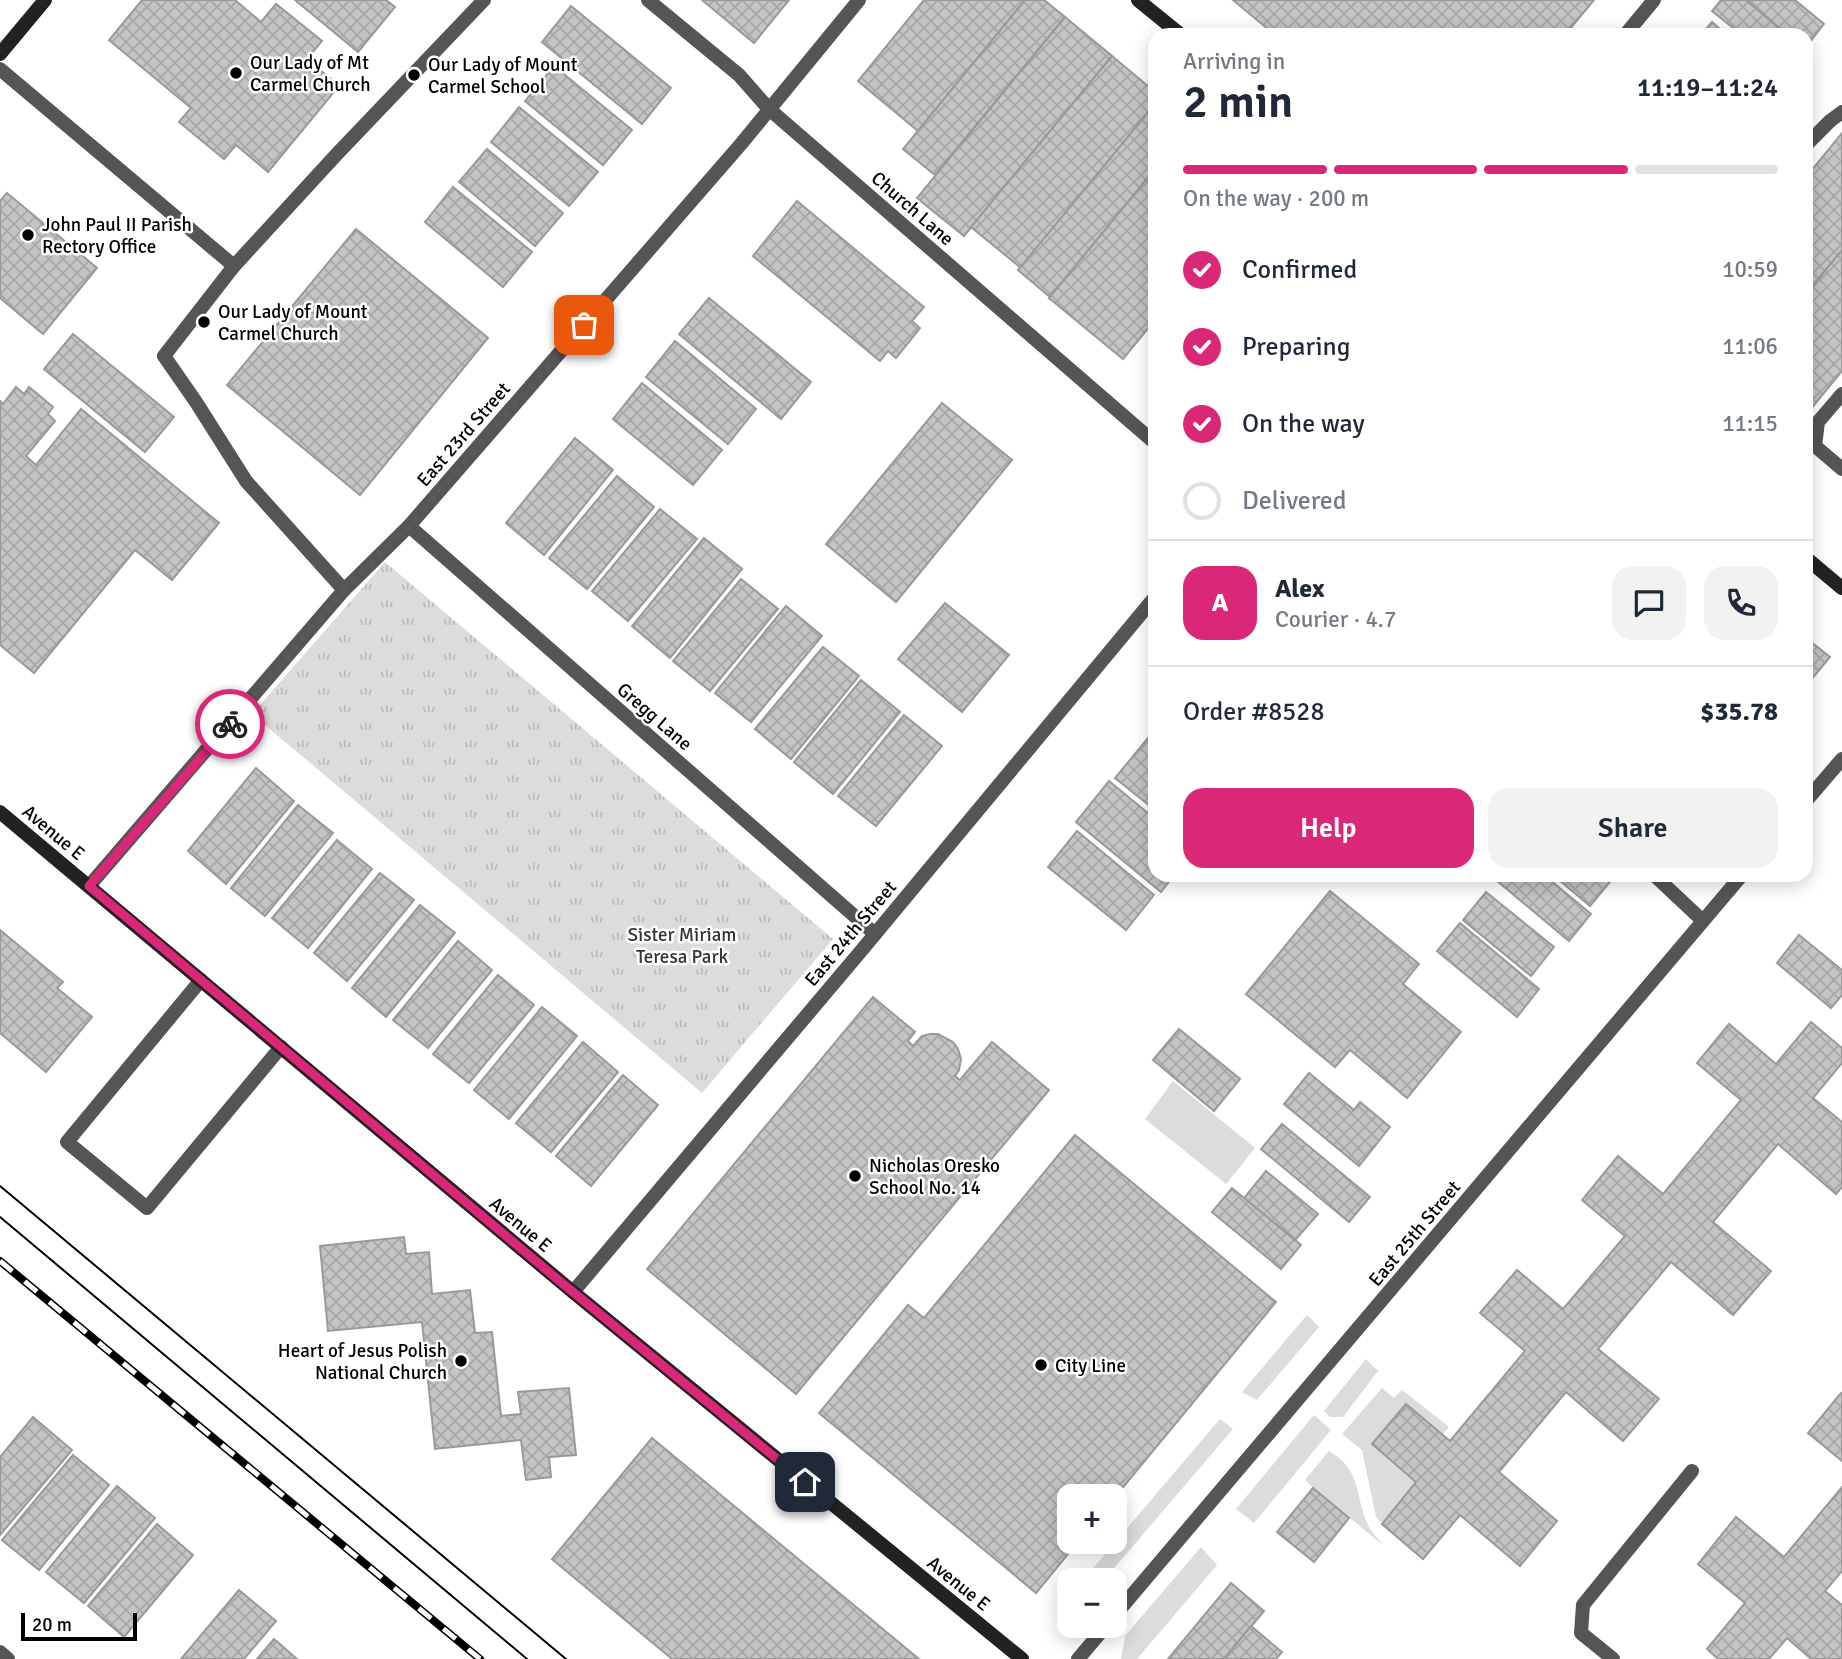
<!DOCTYPE html>
<meta charset="utf-8">
<style>
:root{--surface:#fff;--page:#f2f2f3;--text:#1f2937;--muted:#747a83;--line:#e0e1e3;--accent:#db2777}
body{margin:0;font-family:Signika,sans-serif;background:var(--page);color:var(--text);height:100vh;display:flex;flex-direction:column;font-size:26px;white-space:nowrap}
*{box-sizing:border-box;margin:0}
p{font-size:23px;color:var(--muted)}
.icon{flex:none;width:38px;height:38px;fill:none;stroke:currentColor;stroke-width:2;stroke-linecap:round;stroke-linejoin:round}
.map{position:relative;flex:1;overflow:hidden}
.details{position:absolute;left:1148px;top:28px;width:665px;height:854px;display:flex;flex-direction:column;background:var(--surface);border-radius:21px;box-shadow:0 4px 18px #0003}
.details>*{flex:none}
.controls{position:absolute;left:1057px;top:1484px;display:grid;gap:14px}
.controls a{display:grid;place-items:center;width:70px;height:70px;border-radius:14px;background:var(--surface);box-shadow:0 4px 18px #0003;font-size:35px}
.scale{position:absolute;left:21px;bottom:18px;width:116px;box-sizing:border-box;padding-left:7px;border:4px solid #000;border-top:0;font-size:19px;line-height:24px;white-space:nowrap;color:#000;-webkit-text-stroke:5px #fff;paint-order:stroke}
.pin{position:absolute;display:grid;place-items:center;width:60px;height:60px;color:#fff;margin:-30px;border-radius:14px;box-shadow:0 4px 10px #0006}
.courier{position:absolute;display:grid;place-items:center;width:70px;height:70px;margin:-35px;border:5px solid #db2777;border-radius:50%;background:#fff;color:#222;box-shadow:0 2px 9px #0007}
.head em{font-style:normal;font-weight:600}
.head div{display:flex;flex-direction:column-reverse}
.head{display:flex;align-items:center;justify-content:space-between;height:119px;padding:0 35px}
h1{font-size:46px;font-weight:600;line-height:52px}
.bar{display:grid;grid-template-columns:repeat(4,1fr);gap:10px 7px;align-content:center;height:84px;padding:0 35px}
.bar i{height:9px;border-radius:5px;background:var(--line)}
.bar .current{background:var(--accent)}
.bar p{grid-column:span 4}
.line{display:flex;align-items:center;gap:18px;padding:0 35px;border-top:2px solid var(--line)}
.line div{flex:1}
.round{display:grid;place-items:center;flex:none;width:74px;height:74px;border-radius:21px;background:var(--page)}
ol{padding:0 35px;list-style:none}
li{display:flex;align-items:center;gap:21px;height:77px}
li p{margin-inline-start:auto}
li .icon{padding:7px;border-radius:50%;background:var(--accent);color:#fff;stroke-width:4}
li:last-child{color:var(--muted)}
li i{width:38px;height:38px;border:4px solid var(--line);border-radius:50%}
.cta{display:flex;gap:14px;margin-top:auto;padding:14px 35px}
.cta a{flex:1;height:80px;border-radius:21px;background:var(--accent);color:#fff;font-size:28px;font-weight:600;line-height:80px;text-align:center}
.cta a+a{background:var(--page);color:var(--text)}
.map>svg:first-child{display:block}
</style>
<div class="map">
<svg width="1842" height="1659" viewBox="0 0 1842 1659">
<defs>
<pattern id="park-tufts" width="24" height="20" patternUnits="userSpaceOnUse" patternTransform="scale(1.75)"><rect width="24" height="20" fill="#dcdcdc"/><path d="M3 7l-1-3M5 7V3M7 7l1-3M15 17l-1-3M17 17v-4M19 17l1-3" fill="none" stroke="#bbb"/></pattern>
<pattern id="building-cross-hatch" width="8" height="8" patternUnits="userSpaceOnUse" patternTransform="scale(1.75)"><rect width="8" height="8" fill="#c4c4c4"/><path d="M0 0l8 8M0 8l8-8" fill="none" stroke="#a7a7a7"/></pattern>
</defs>
<rect width="100%" height="100%" fill="#fff"/>
<g fill="#dcdcdc">
<polygon points="1173,1081 1255,1148 1226,1184 1145,1119"/>
<polygon points="1307,1315 1319,1327 1257,1400 1242,1392"/>
<polygon points="1366,1359 1378,1371 1343,1417 1330,1417 1324,1411"/>
<polygon points="1382,1388 1394,1398 1402,1390 1449,1427 1442,1435 1372,1444 1416,1482 1382,1524 1376,1517 1362,1450 1342,1434"/>
<polygon points="1314,1415 1331,1430 1254,1523 1236,1509"/>
<polygon points="1220,1419 1233,1429 1104,1580 1097,1580 1089,1573"/>
<path d="M1329 1451C1362 1471 1354 1492 1367 1523 1370 1531 1378 1538 1383 1545L1313 1488 1305 1480Z"/>
<polygon points="1201,1547 1217,1565 1137,1659 1121,1659 1125,1636"/>
</g>
<polygon fill="url(#park-tufts)" points="385,562 833,939 702,1093 252,714"/>
<g fill="url(#building-cross-hatch)" stroke="#999" stroke-width="2">
<polygon points="142,0 235,0 261,22 276,4 322,41 307,59 339,86 268,172 236,145 224,159 179,122 191,108 109,40"/>
<polygon points="295,0 386,0 395,7 358,52"/>
<polygon points="702,0 789,0 754,43"/>
<polygon points="924,0 1025,0 918,131 858,81"/>
<polygon points="1025,0 1044,0 1065,17 935,175 903,149"/>
<polygon points="1233,0 1594,0 1565,35 1275,35"/>
<polygon points="1721,0 1746,0 1788,35 1742,35 1712,11"/>
<polygon points="1746,0 1795,0 1824,24 1806,47 1806,35 1788,35"/>
<polygon points="571,6 671,88 642,124 542,42"/>
<polygon points="1065,17 1112,56 964,236 917,198"/>
<polygon points="1712,22 1727,35 1701,35"/>
<polygon points="1112,56 1155,92 1155,104 1021,268 971,227"/>
<polygon points="554,66 632,130 603,165 525,101"/>
<polygon points="1155,104 1155,169 1050,297 1018,270"/>
<polygon points="519,107 598,172 569,206 491,142"/>
<polygon points="1842,133 1842,250 1806,294 1806,177"/>
<polygon points="487,149 563,213 535,246 459,182"/>
<polygon points="1155,169 1155,320 1123,359 1049,298"/>
<polygon points="453,187 532,252 503,287 425,222"/>
<polygon points="7,193 97,268 43,334 0,298 0,201"/>
<polygon points="797,201 924,307 912,321 920,328 896,358 888,351 880,361 753,256"/>
<polygon points="356,229 488,338 360,495 227,385"/>
<polygon points="1842,250 1842,371 1806,415 1806,294"/>
<polygon points="709,298 811,382 781,419 679,334"/>
<polygon points="73,334 174,417 145,452 44,369"/>
<polygon points="675,341 756,409 728,444 646,377"/>
<polygon points="642,383 722,450 693,485 613,419"/>
<polygon points="16,387 24,394 29,387 53,407 48,414 55,421 26,456 36,465 81,409 219,523 172,580 135,550 34,673 0,645 0,401 3,404"/>
<polygon points="942,403 1012,460 896,602 826,544"/>
<polygon points="575,438 613,470 544,555 506,523"/>
<polygon points="617,476 654,507 587,589 549,558"/>
<polygon points="660,509 697,539 628,621 592,591"/>
<polygon points="704,538 742,569 670,658 632,626"/>
<polygon points="741,579 778,609 710,691 673,661"/>
<polygon points="945,603 1009,655 962,712 898,659"/>
<polygon points="786,606 822,636 751,722 715,693"/>
<polygon points="1806,638 1830,657 1806,686"/>
<polygon points="823,647 859,676 791,759 755,729"/>
<polygon points="861,680 900,712 833,794 794,762"/>
<polygon points="904,715 942,746 876,826 838,796"/>
<polygon points="1148,738 1155,744 1155,810 1115,778"/>
<polygon points="256,768 294,801 226,884 188,851"/>
<polygon points="1109,781 1155,819 1155,875 1174,875 1161,892 1076,822"/>
<polygon points="298,805 333,833 265,916 231,888"/>
<polygon points="1077,831 1154,895 1126,930 1048,867"/>
<polygon points="337,840 372,869 308,948 272,918"/>
<polygon points="380,873 414,900 347,981 314,953"/>
<polygon points="1490,875 1544,875 1591,914 1569,941"/>
<polygon points="1553,875 1612,875 1614,877 1590,906"/>
<polygon points="1330,891 1419,964 1403,984 1461,1032 1407,1098 1350,1050 1335,1067 1246,994"/>
<polygon points="1486,892 1554,947 1531,976 1463,920"/>
<polygon points="420,905 455,933 386,1017 352,988"/>
<polygon points="1460,923 1539,989 1517,1017 1437,951"/>
<polygon points="0,930 63,982 57,988 92,1017 46,1072 0,1033"/>
<polygon points="1799,935 1842,970 1842,995 1831,1008 1777,963"/>
<polygon points="458,941 492,970 428,1048 393,1020"/>
<polygon points="498,975 534,1005 469,1083 433,1054"/>
<polygon points="873,997 915,1032 908,1041 913,1046 922,1036 930,1034 938,1034 953,1042 958,1049 961,1059 959,1070 955,1076 960,1080 992,1042 1049,1090 796,1394 647,1269"/>
<polygon points="542,1007 577,1036 509,1119 474,1090"/>
<polygon points="1811,1022 1842,1048 1842,1063 1813,1098 1842,1122 1842,1187 1836,1194 1778,1144 1713,1222 1771,1271 1733,1315 1671,1262 1598,1349 1659,1399 1623,1441 1566,1392 1499,1472 1557,1521 1520,1566 1460,1515 1423,1559 1382,1524 1416,1482 1372,1444 1406,1404 1450,1441 1525,1351 1480,1313 1517,1270 1563,1309 1625,1236 1582,1200 1618,1156 1663,1194 1741,1100 1697,1063 1729,1024 1776,1064"/>
<polygon points="1179,1029 1240,1079 1214,1111 1153,1060"/>
<polygon points="583,1042 618,1072 551,1152 516,1123"/>
<polygon points="1309,1073 1354,1110 1360,1102 1390,1127 1359,1166 1284,1104"/>
<polygon points="623,1075 658,1105 591,1186 556,1156"/>
<polygon points="1282,1124 1370,1197 1349,1222 1261,1149"/>
<polygon points="1075,1135 1276,1302 1115,1497 1069,1496 1069,1542 1078,1542 1036,1593 819,1413 908,1305 924,1318"/>
<polygon points="1266,1171 1318,1214 1295,1240 1244,1198"/>
<polygon points="1232,1188 1301,1245 1281,1269 1212,1212"/>
<polygon points="404,1237 406,1254 429,1252 432,1294 470,1290 475,1333 492,1332 501,1416 521,1414 518,1392 569,1388 576,1455 549,1457 551,1477 526,1480 521,1440 435,1449 422,1322 328,1331 320,1246"/>
<polygon points="1841,1393 1842,1394 1842,1461 1808,1433"/>
<polygon points="33,1417 72,1450 0,1535 0,1457"/>
<polygon points="652,1438 919,1659 672,1659 552,1559"/>
<polygon points="73,1455 109,1485 39,1570 2,1540"/>
<polygon points="117,1486 155,1518 84,1603 46,1572"/>
<polygon points="1842,1487 1842,1571 1825,1591 1842,1605 1842,1659 1811,1659 1787,1638 1769,1659 1718,1659 1707,1649 1745,1603 1698,1564 1736,1517 1784,1557"/>
<polygon points="1313,1488 1349,1518 1314,1562 1277,1532"/>
<polygon points="157,1524 193,1555 124,1637 88,1606"/>
<polygon points="1231,1583 1264,1611 1224,1659 1168,1659"/>
<polygon points="239,1590 276,1621 244,1659 181,1659"/>
<polygon points="1251,1626 1282,1652 1276,1659 1224,1659"/>
<polygon points="274,1639 297,1659 257,1659"/>
</g>
<g fill="none" stroke-linecap="round" stroke-linejoin="round">
<g stroke="#555" stroke-width="14">
<polyline points="0,69 234,266 164,356 196,402 246,481 344,590"/>
<polyline points="1806,145 1830,121 1842,112"/>
<polyline points="234,266 336,155 484,0"/>
<polyline points="1842,394 1818,422 1815,446 1842,469"/>
<polyline points="201,980 67,1142 147,1208 281,1047"/>
<polyline points="1613,1659 1581,1633 1583,1605 1692,1471"/>
</g>
<g stroke="#555" stroke-width="14">
<polyline points="648,0 739,75 769,109 1155,443"/>
<polyline points="1625,35 1654,0"/>
<polyline points="409,526 875,934"/>
<polyline points="1806,801 1842,759"/>
<polyline points="1654,875 1703,921"/>
<polyline points="89,886 344,590 409,526 741,144 859,0"/>
<polyline points="573,1292 861,951 1155,597"/>
<polyline points="1115,1615 1742,875"/>
<polyline points="0,1652 8,1659"/>
<polyline points="1078,1659 1106,1626"/>
</g>
<g stroke="#222" stroke-width="14">
<polyline points="1138,0 1181,35"/>
<polyline points="0,54 45,0"/>
<polyline points="1806,558 1842,588"/>
<polyline points="0,812 573,1292 1022,1659"/>
</g>
<g stroke="#000" stroke-width="2">
<polyline points="0,1186 566,1659"/>
<polyline points="0,1217 527,1659"/>
</g>
<defs>
<polyline id="rail" points="0,1261 480,1659"/>
</defs>
<use href="#rail" stroke="#000" stroke-width="8"/>
<use href="#rail" stroke="#fff" stroke-width="5" stroke-dasharray="16" stroke-linecap="butt"/>
</g>
<g fill="none" stroke-linecap="round" stroke-linejoin="round">
<polyline stroke="#595959" stroke-width="7" stroke-dasharray="0 12.6" points="230,724 344,590 409,526 584,325"/>
<polyline stroke="#db2777" stroke-width="9" points="230,724 89,886 562,1283 805,1482"/>
</g>
<g fill="#000" stroke="#fff" stroke-width="2.5">
<circle cx="236" cy="73" r="7"/>
<circle cx="414" cy="75" r="7"/>
<circle cx="28" cy="235" r="7"/>
<circle cx="204" cy="322" r="7"/>
<circle cx="855" cy="1176" r="7"/>
<circle cx="461" cy="1361" r="7"/>
<circle cx="1041" cy="1365" r="7"/>
</g>
<g text-anchor="middle" stroke-width="5" stroke-linejoin="round" paint-order="stroke">
<g font-size="19" fill="#000" stroke="#fff" text-anchor="start">
<text x="250" y="69">Our Lady of Mt<tspan x="250" dy="22">Carmel Church</tspan></text>
<text x="428" y="71">Our Lady of Mount<tspan x="428" dy="22">Carmel School</tspan></text>
<text x="42" y="231">John Paul II Parish<tspan x="42" dy="22">Rectory Office</tspan></text>
<text x="218" y="318">Our Lady of Mount<tspan x="218" dy="22">Carmel Church</tspan></text>
<text x="869" y="1172">Nicholas Oresko<tspan x="869" dy="22">School No. 14</tspan></text>
<text x="447" y="1357" text-anchor="end">Heart of Jesus Polish<tspan x="447" dy="22">National Church</tspan></text>
<text x="1055" y="1372">City Line</text>
</g>
<g font-size="19" fill="#000" stroke="#fff">
<text transform="translate(913 208) rotate(41)" y="7">Church Lane</text>
<text transform="translate(463 434) rotate(-49)" y="7">East 23rd Street</text>
<text transform="translate(655 716) rotate(41)" y="7">Gregg Lane</text>
<text transform="translate(54 832) rotate(40)" y="7">Avenue E</text>
<text transform="translate(850 933) rotate(-50)" y="7">East 24th Street</text>
<text transform="translate(521 1224) rotate(40)" y="7">Avenue E</text>
<text transform="translate(1414 1233) rotate(-50)" y="7">East 25th Street</text>
<text transform="translate(959 1583) rotate(39)" y="7">Avenue E</text>
</g>
<g font-size="19" fill="#333" stroke="#fff">
<text x="682" y="941">Sister Miriam<tspan x="682" dy="22">Teresa Park</tspan></text>
</g>
</g>
</svg>
<div class="controls">
<a>+</a>
<a>−</a>
</div>
<div class="scale">20 m</div>
<div class="pin" style="left:584px;top:325px;background:#ea580c"><svg class="icon" aria-label="bag" viewBox="0 0 24 24"><path d="M5 8h14l-1 12H6zM9 8a3 3 0 0 1 6 0"/></svg></div>
<div class="pin" style="left:805px;top:1482px;background:#1f2937"><svg class="icon" aria-label="home" viewBox="0 0 24 24"><path d="M3 11l9-7 9 7M6 9v11h12V9"/></svg></div>
<div class="courier" style="left:230px;top:724px"><svg class="icon" aria-label="bike" viewBox="0 0 24 24"><circle cx="6" cy="16" r="4"/><circle cx="18" cy="16" r="4"/><path d="M6 16l4-8h5l3 8M10 8l3 8H6M13 5h3"/></svg></div>
<section class="details">
<div class="head"><div><h1>2 min</h1><p>Arriving in</p></div><em>11:19–11:24</em></div>
<div class="bar"><i class="current"></i><i class="current"></i><i class="current"></i><i></i><p>On the way · 200 m</p></div>
<ol>
<li><svg class="icon" aria-label="check" viewBox="0 0 24 24"><path d="M5 12l5 5 9-10"/></svg>Confirmed<p>10:59</p></li>
<li><svg class="icon" aria-label="check" viewBox="0 0 24 24"><path d="M5 12l5 5 9-10"/></svg>Preparing<p>11:06</p></li>
<li><svg class="icon" aria-label="check" viewBox="0 0 24 24"><path d="M5 12l5 5 9-10"/></svg>On the way<p>11:15</p></li>
<li><i></i>Delivered</li>
</ol>
<div class="line" style="height:126px"><b class="round" style="background:var(--accent);color:#fff">A</b><div><b>Alex</b><p>Courier · 4.7</p></div><a class="round"><svg class="icon" aria-label="chat" viewBox="0 0 24 24"><path d="M4 5h16v11H9l-5 4z"/></svg></a><a class="round"><svg class="icon" aria-label="phone" viewBox="0 0 24 24"><path d="M5 4h4l2 5-3 2q2 4 5 5l2-3 5 2v4C11 20 4 13 5 4z"/></svg></a></div>
<div class="line" style="height:91px"><div>Order #8528</div><b>$35.78</b></div>
<div class="cta"><a>Help</a><a>Share</a></div>
</section>
</div>
